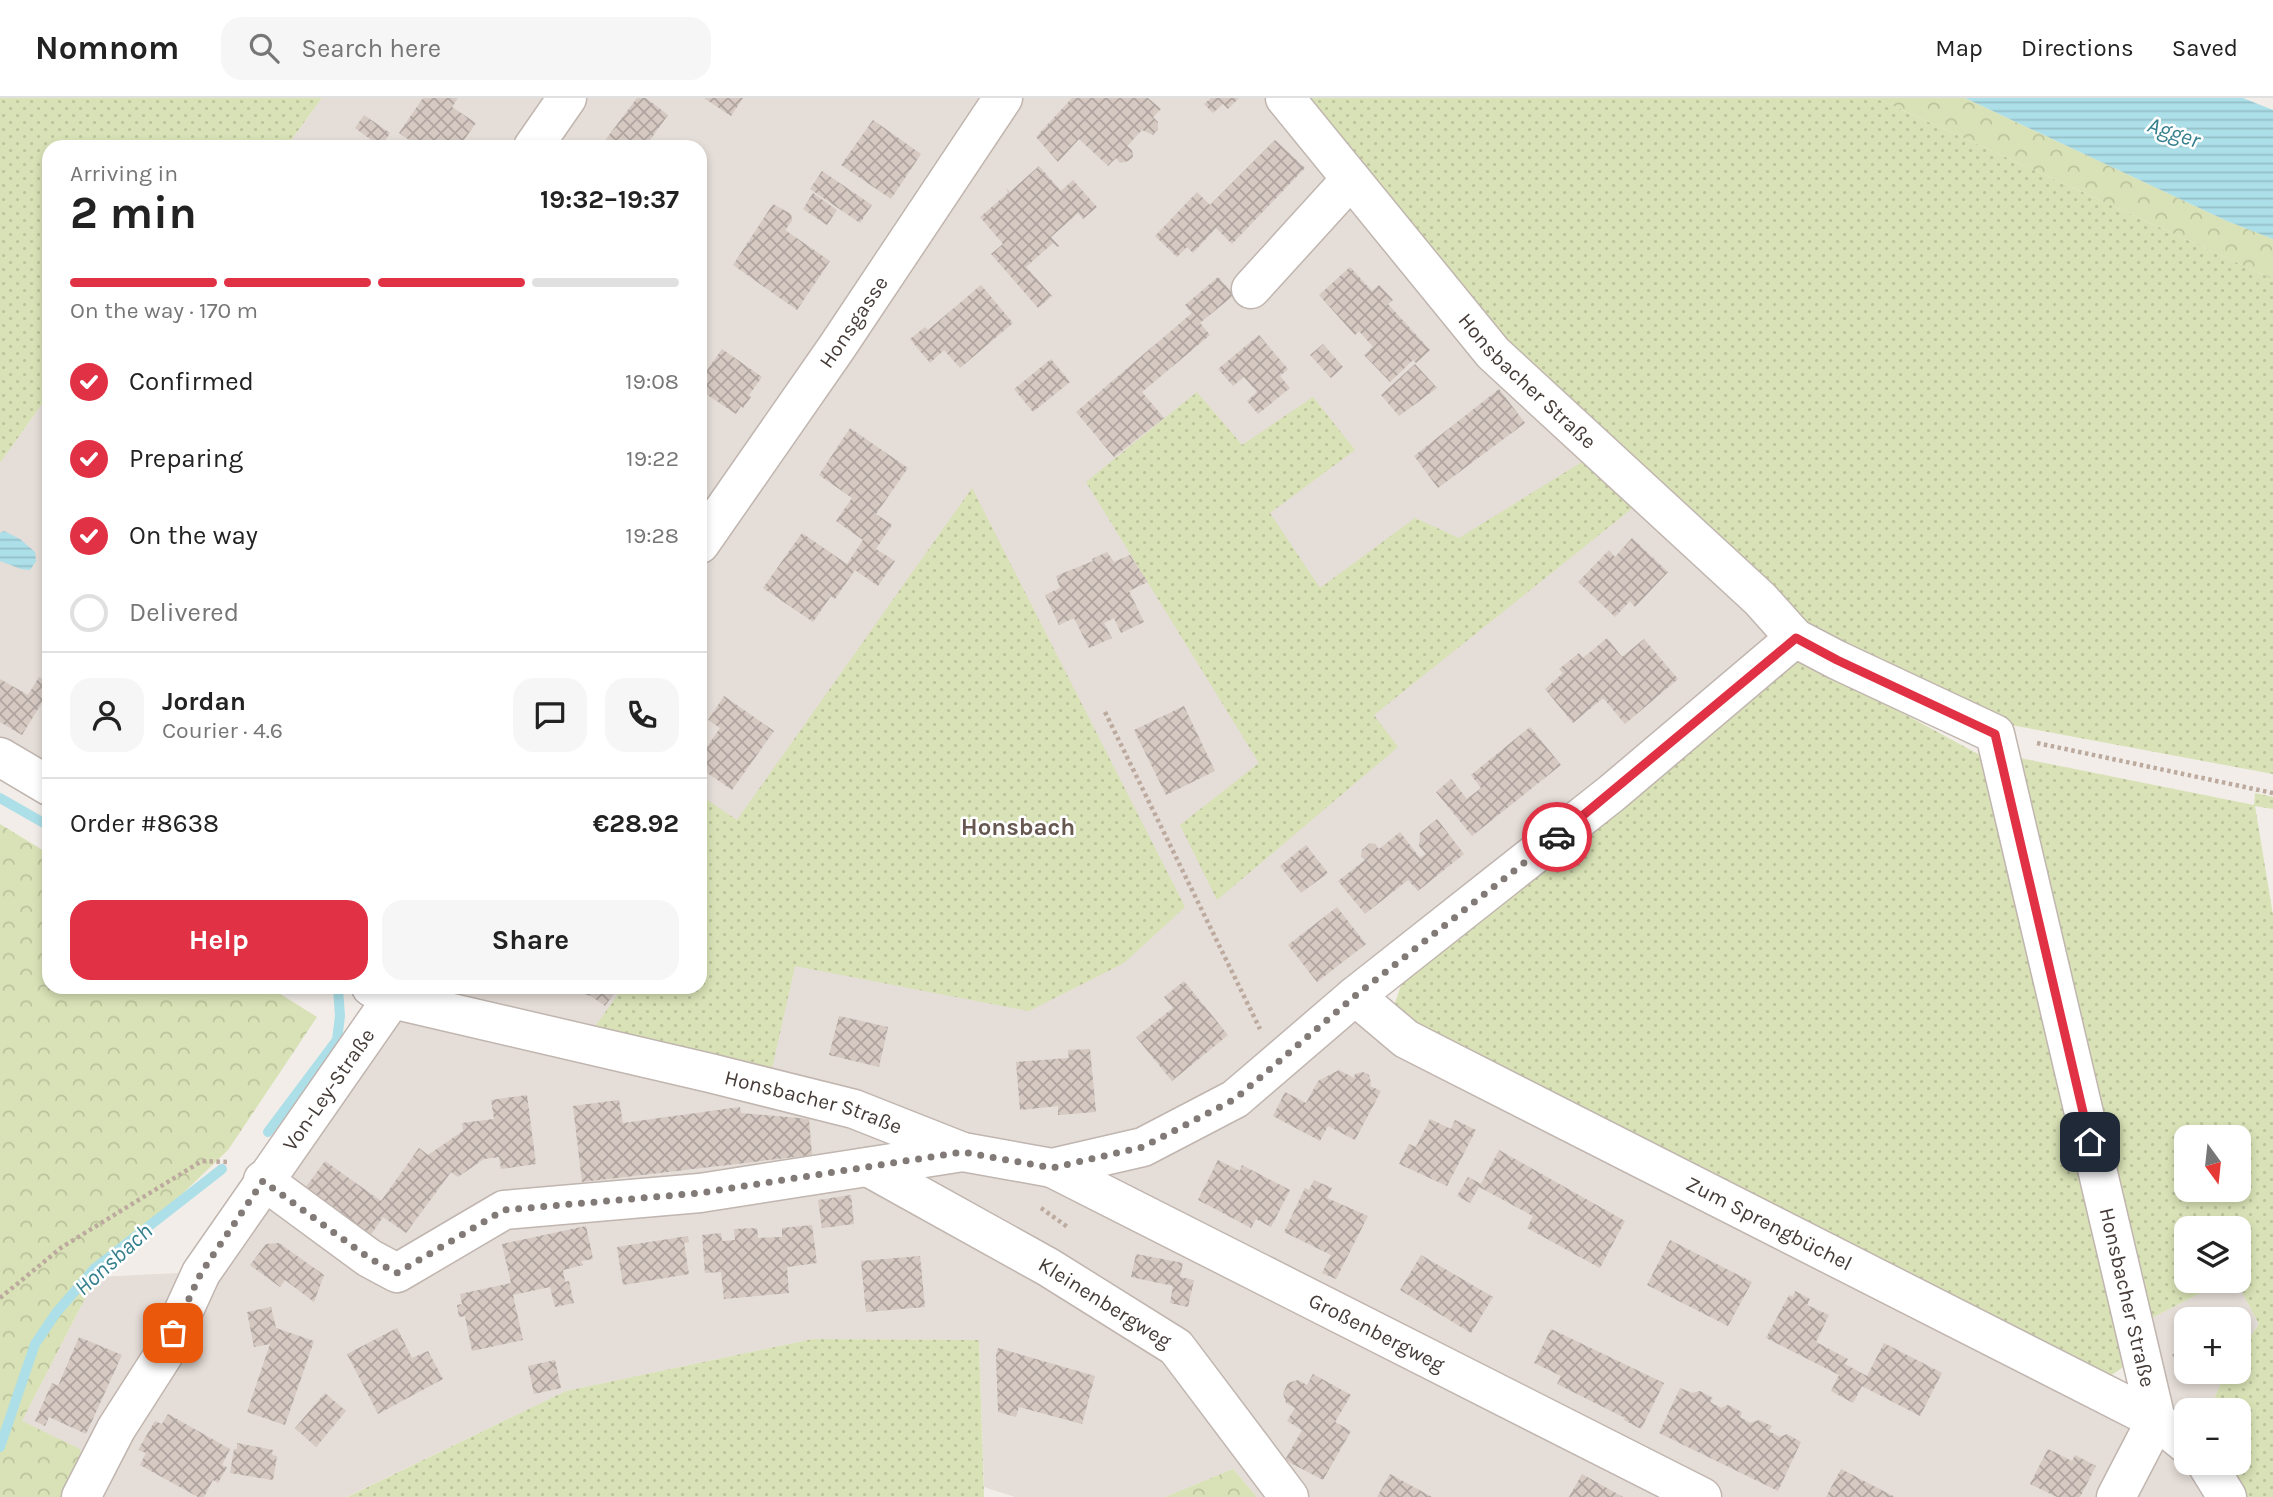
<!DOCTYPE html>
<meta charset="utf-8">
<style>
:root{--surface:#fff;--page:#f6f6f6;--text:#222;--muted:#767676;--line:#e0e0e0;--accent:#e13145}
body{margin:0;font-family:Karla,sans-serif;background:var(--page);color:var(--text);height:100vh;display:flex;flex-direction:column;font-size:26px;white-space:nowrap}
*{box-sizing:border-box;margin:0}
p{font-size:23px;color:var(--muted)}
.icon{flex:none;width:38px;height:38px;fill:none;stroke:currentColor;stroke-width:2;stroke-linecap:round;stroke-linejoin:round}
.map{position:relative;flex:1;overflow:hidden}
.side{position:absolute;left:42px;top:42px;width:665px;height:854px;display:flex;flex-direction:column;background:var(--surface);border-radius:21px;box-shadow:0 4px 10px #0003}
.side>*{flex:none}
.needle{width:46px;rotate:165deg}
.controls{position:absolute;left:2174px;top:1027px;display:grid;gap:14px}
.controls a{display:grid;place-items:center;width:77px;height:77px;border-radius:14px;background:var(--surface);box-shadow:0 4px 10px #0003;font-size:35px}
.pin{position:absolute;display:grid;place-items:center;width:60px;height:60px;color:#fff;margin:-30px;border-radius:14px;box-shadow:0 4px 10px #0006}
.courier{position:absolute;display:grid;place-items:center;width:70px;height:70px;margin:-35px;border:5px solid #e13145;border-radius:50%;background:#fff;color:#222;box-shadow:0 2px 9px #0007}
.summary em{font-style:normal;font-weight:700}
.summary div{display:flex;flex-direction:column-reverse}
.summary{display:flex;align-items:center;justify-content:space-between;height:119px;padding:0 28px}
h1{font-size:46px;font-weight:700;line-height:52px}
.bar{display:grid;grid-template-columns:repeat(4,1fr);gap:10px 7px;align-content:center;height:84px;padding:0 28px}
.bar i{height:9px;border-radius:5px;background:var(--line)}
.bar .current{background:var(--accent)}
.bar p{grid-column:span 4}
.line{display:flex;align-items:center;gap:18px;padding:0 28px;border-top:2px solid var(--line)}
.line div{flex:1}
.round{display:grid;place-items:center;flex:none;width:74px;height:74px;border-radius:21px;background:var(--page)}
ol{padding:0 28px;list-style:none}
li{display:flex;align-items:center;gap:21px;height:77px}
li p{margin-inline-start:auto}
li .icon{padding:7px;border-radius:50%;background:var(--accent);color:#fff;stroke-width:4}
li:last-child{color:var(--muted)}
li i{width:38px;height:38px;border:4px solid var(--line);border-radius:50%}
.cta{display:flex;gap:14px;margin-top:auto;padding:14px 28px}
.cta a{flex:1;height:80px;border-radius:21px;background:var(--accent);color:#fff;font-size:28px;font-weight:700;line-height:80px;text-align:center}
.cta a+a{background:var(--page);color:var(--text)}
header{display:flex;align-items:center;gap:42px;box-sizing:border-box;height:98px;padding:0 35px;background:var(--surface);border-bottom:2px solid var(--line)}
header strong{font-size:33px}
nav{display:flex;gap:38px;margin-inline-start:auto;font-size:24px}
.search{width:490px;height:63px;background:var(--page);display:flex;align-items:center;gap:18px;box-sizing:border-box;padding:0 24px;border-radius:21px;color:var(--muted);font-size:26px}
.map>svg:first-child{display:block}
</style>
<header>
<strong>Nomnom</strong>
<div class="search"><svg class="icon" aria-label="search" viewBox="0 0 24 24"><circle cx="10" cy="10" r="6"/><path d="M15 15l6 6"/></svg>Search here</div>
<nav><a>Map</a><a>Directions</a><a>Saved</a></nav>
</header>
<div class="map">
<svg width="2273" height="1399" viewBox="0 0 2273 1399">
<defs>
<pattern id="grass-dots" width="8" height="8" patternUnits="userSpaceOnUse" patternTransform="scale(1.75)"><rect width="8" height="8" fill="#d9e2b6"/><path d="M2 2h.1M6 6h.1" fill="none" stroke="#bcc39d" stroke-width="1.8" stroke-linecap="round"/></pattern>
<pattern id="forest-crowns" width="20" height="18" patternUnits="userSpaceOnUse" patternTransform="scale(1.75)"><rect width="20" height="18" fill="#d9e2b6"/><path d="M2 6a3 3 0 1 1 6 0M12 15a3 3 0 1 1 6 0" fill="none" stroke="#bcc39d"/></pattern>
<pattern id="water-rules" width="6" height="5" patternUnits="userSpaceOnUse" patternTransform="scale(1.75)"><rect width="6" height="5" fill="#acdfe8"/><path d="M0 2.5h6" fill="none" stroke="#95c0c8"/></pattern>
<pattern id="building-cross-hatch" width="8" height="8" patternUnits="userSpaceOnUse" patternTransform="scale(1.75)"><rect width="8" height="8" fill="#d5c9c2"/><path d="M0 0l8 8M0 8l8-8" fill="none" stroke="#afa49f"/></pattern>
</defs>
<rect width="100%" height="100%" fill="#f2ede8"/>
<g fill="#e5ddd7">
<polygon points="322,0 1285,0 1795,540 1356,898 2155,1322 2150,1221 2224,1183 2236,1183 2259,1226 2238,1256 2238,1222 2186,1222 2186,1274 2226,1274 2209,1312 2186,1312 2186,1365 2206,1365 2227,1399 1257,1399 1233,1371 1165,1399 1015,1399 984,1389 979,1242 813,1241 566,1293 346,1399 92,1399 22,1323 96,1179 201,1174 392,901 373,889 700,889 700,49 286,49"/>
<polygon points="49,296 49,687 0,659 0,365"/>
</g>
<g fill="url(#grass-dots)" fill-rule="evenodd">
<polygon points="0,0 322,0 286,49 49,49 49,296 0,365"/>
<polygon points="1308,0 1876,0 2273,181 2273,676 2000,625 1818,535 1511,250"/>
<polygon points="1197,294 1242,347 1313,299 1355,352 1270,415 1320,490 1415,420 1459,440 1590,359 1639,405 1374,617 1398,649 1217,802 1180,727 1259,665 1086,384"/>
<polygon points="972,390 1185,809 1124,865 1029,913 795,868 771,975 592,933 623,889 700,889 700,697 737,722"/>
<polygon points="1794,556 1989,662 2131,1264 2107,1280 1413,934 1394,908 1404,878"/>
<path d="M2015 659 2254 707 2255 695 2273 699V711L2255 708 2273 817V1399H2243L2221 1365H2238V1312H2209L2226 1274H2238V1256L2259 1226 2236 1183H2238V1130H2186V1183H2224L2150 1221ZM2186 1040H2238V1092H2186Z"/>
<polygon points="813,1241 979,1242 984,1399 347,1399 566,1293"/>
</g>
<g fill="url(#forest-crowns)">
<polygon points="1876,0 1965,0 2227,123 2273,141 2273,181"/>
<polygon points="0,726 49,756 49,889 269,889 317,919 228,1052 96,1179 22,1323 80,1351 92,1399 0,1399"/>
<polygon points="1233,1371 1257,1399 1165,1399"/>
</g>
<g fill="url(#water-rules)">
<polygon points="1965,0 2243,0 2273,12 2273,141 2227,123"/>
<polygon points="4,433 20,441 35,454 36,463 30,472 21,471 0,463 0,435"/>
</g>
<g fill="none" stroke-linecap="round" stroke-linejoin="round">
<g stroke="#acdfe8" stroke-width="10">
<polyline points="0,700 49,728"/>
<polyline points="268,1034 337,942 340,918 338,891 335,889"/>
<polyline points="0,1349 35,1246 56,1215 94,1171 222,1071"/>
</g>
</g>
<g fill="url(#building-cross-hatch)">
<polygon points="423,0 458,0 452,9 476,25 459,49 419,49 399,35"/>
<polygon points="637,0 646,0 668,17 645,49 600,49"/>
<polygon points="704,0 743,0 731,18"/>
<polygon points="1072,0 1148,0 1161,11 1153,19 1158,24 1158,31 1153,37 1142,32 1127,48 1132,52 1133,59 1128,63 1120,65 1116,60 1108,68 1079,41 1058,64 1036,39"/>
<polygon points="1211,0 1239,0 1228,11 1223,6 1213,15 1204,6"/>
<polygon points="364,17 390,35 381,49 355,30"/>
<polygon points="873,22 921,56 891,101 841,67"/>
<polygon points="1275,42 1305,70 1232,146 1216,130 1193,155 1187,149 1177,159 1155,138 1197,94 1210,107"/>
<polygon points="1039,68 1061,93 1073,82 1097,109 1083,121 1078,115 1051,139 1059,148 1058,149 1053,145 1026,169 1052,198 1038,210 991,156 1003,146 980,119 1008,95 1006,90 1010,94"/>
<polygon points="822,73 872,107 860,125 810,91"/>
<polygon points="813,95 837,112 827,127 803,111"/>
<polygon points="773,106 791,116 792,123 785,132 830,163 797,212 733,167"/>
<polygon points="1350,169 1372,193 1379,187 1393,202 1388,206 1430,252 1416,265 1413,262 1390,284 1364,257 1373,249 1359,233 1355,237 1319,197"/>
<polygon points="1218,179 1234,197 1200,225 1210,237 1142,294 1164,320 1114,359 1076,314 1192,215 1185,207"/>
<polygon points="981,187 1013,225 960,270 944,252 930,265 910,241 925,229 928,232"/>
<polygon points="1259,237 1288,271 1280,278 1290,290 1258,316 1247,303 1257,294 1244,279 1233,288 1218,271"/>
<polygon points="1323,246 1343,269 1331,280 1310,257"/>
<polygon points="722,251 762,279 749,297 751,299 743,310 741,308 736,316 700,292 700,282"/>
<polygon points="1051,261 1070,284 1033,314 1014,291"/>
<polygon points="1415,266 1437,290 1399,318 1381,297"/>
<polygon points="1499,291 1525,325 1438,390 1414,358"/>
<polygon points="850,330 908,370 876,416 892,427 876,451 895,463 878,488 855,472 835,501 831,498 813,524 763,490 802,435 847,466 863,442 836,423 852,400 819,377"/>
<polygon points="1632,440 1668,474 1635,509 1630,503 1615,519 1578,484 1609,452 1615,459"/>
<polygon points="1107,454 1114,464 1130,457 1148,484 1129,493 1144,524 1121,535 1114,520 1104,525 1112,540 1089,550 1074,520 1059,527 1045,497 1060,490 1056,478 1093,463 1092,461"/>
<polygon points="1607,540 1622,559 1644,541 1678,581 1625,626 1603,600 1573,625 1545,591 1563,575 1559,571 1579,555 1583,560"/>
<polygon points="39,579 49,584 49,593 22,637 0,624 0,581 28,597"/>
<polygon points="724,598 774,633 732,692 700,670 700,659 720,630 708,622"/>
<polygon points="1184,608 1215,673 1166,697 1134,632"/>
<polygon points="1530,629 1561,667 1472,738 1436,694 1451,681 1467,701 1481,690 1471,677"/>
<polygon points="1437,721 1464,756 1418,793 1408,782 1365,816 1338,783 1365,762 1361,758 1362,752 1370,745 1375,746 1379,751 1400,734 1420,760 1426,756 1419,748 1420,735"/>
<polygon points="1306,747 1328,775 1301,795 1280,768"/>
<polygon points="1337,809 1366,846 1317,884 1288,847"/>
<polygon points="1184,883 1228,937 1172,983 1136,939 1173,910 1164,899"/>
<polygon points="559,889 619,889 605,908 591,898"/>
<polygon points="839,918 888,929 879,969 829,957"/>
<polygon points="1090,951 1096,1014 1058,1017 1058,1008 1020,1012 1016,964 1069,960 1068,952"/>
<polygon points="1339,972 1354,980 1355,976 1363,974 1369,977 1371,985 1370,988 1381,993 1355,1042 1328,1028 1320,1043 1273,1018 1285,994 1306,1005 1318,983"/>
<polygon points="527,997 536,1066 501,1071 499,1059 484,1061 458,1079 451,1074 406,1135 383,1119 368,1141 303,1093 325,1063 381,1103 419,1050 428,1057 463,1033 462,1025 494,1021 491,1002"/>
<polygon points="619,1002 623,1025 740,1009 741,1015 809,1021 812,1057 582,1084 573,1008"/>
<polygon points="1430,1021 1451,1031 1455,1022 1476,1032 1447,1088 1399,1066 1409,1046 1416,1049"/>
<polygon points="1499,1052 1625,1123 1600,1170 1527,1130 1533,1118 1479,1089 1470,1105 1457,1098 1468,1079 1481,1086"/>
<polygon points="1218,1062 1240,1073 1242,1067 1290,1092 1271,1129 1256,1121 1251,1130 1198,1102"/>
<polygon points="1314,1082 1332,1090 1327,1100 1368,1118 1336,1181 1322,1175 1331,1157 1284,1134 1305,1090 1309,1092"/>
<polygon points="851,1097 854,1126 822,1130 818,1102"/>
<polygon points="812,1127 817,1165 787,1169 789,1195 724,1201 721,1174 705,1175 702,1137 721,1135 722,1143 735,1142 734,1131 757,1130 758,1140 782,1139 782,1130"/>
<polygon points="586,1128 593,1161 581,1163 583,1167 563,1172 565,1184 569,1183 574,1205 555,1209 550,1189 513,1197 523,1242 472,1253 465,1218 459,1219 457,1207 462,1206 460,1196 511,1185 502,1146"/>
<polygon points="688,1138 689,1144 684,1145 689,1176 623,1187 617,1149"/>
<polygon points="1670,1142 1752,1184 1728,1228 1647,1187"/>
<polygon points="279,1145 324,1177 314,1204 285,1182 280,1189 250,1167 266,1146"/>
<polygon points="1136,1156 1183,1165 1180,1179 1194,1182 1188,1209 1170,1205 1173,1188 1131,1179"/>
<polygon points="1421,1157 1493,1199 1471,1235 1400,1192"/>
<polygon points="920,1158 925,1209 866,1214 861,1163"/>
<polygon points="1795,1193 1810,1201 1807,1207 1829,1217 1816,1244 1848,1261 1845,1266 1867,1278 1884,1245 1942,1275 1920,1318 1862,1288 1853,1305 1831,1293 1839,1277 1766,1240 1789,1197 1793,1199"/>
<polygon points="271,1209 276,1230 314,1243 285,1327 247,1314 270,1246 254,1249 247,1214"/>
<polygon points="397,1230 412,1260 428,1253 443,1281 378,1316 347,1256"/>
<polygon points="1551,1231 1664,1285 1641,1331 1624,1322 1625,1320 1557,1286 1561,1278 1534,1265"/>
<polygon points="79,1239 122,1257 86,1336 49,1319 45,1328 35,1323 52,1285 58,1288"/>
<polygon points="2186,1241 2186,1274 2172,1257 2179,1252 2176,1249"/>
<polygon points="998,1250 1095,1278 1082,1326 1019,1309 1016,1319 998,1314 996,1257"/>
<polygon points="555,1262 561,1290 534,1296 528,1268"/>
<polygon points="1313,1276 1351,1297 1335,1324 1351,1333 1323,1382 1285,1362 1302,1332 1287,1323 1295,1310 1286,1305 1283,1295 1288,1285 1298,1282 1307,1287"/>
<polygon points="1680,1290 1692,1295 1700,1293 1713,1300 1710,1304 1721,1310 1728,1307 1742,1314 1740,1319 1750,1325 1759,1322 1772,1328 1769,1333 1780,1339 1787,1336 1801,1344 1778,1393 1659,1335"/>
<polygon points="325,1295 346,1313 316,1349 295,1330"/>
<polygon points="168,1316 230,1351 222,1367 227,1369 218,1385 213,1382 204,1399 198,1399 140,1367 146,1355 138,1352 155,1323 162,1326"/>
<polygon points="237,1345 273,1352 272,1357 277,1358 273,1382 230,1375 234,1351 237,1351"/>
<polygon points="2048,1351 2072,1363 2075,1357 2096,1368 2080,1399 2057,1399 2030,1386"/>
<polygon points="1841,1371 1895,1399 1826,1399"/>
<polygon points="1390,1376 1432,1399 1377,1399"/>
<polygon points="1582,1376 1623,1399 1569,1399"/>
</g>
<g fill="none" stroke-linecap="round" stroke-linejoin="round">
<defs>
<g id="minor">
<path id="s1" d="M1285 0 1493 255 1760 501 1795 540 1837 562 1995 636 2156 1322"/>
<polyline points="533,49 567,0"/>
<polyline points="1251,191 1351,81"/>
<path id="s2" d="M700 446 837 249 1003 0"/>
<polyline points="0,659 49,688"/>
<path id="s3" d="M371 889 392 901 710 975 854 1011 963 1054 1052 1070 1143 1049 1235 1001 1355 898 1612 695 1795 540"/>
<path id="s4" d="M1355 898 1406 941 2156 1322 2186 1346"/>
<path id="s5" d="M868 1069 1048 1169 1176 1249 1289 1399"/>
<path id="s6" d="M1052 1070 1702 1399"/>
<polyline points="263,1082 369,1160 397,1175 504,1112 700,1095 963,1054"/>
<polyline points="2206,1365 2227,1399"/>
<path id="s7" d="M81 1399 116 1331 164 1256 201 1175 400 889"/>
<polyline points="2116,1399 2156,1322"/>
</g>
</defs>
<use href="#minor" stroke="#c0b5af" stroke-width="41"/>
<g stroke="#bdaa9f" stroke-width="4.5" stroke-dasharray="3.5 3.5" stroke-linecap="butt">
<polyline points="1105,614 1260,931"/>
<polyline points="2037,645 2273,695"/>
<polyline points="1041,1110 1069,1130"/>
<polyline points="0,1200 62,1149 202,1063 229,1064"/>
</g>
<use href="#minor" stroke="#fff" stroke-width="38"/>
</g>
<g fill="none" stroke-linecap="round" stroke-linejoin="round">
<polyline stroke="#827a76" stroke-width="7" stroke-dasharray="0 12.6" points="173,1235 201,1175 263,1083 369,1160 397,1175 504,1112 700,1095 963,1054 1052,1070 1143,1049 1235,1001 1355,898 1557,739"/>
<polyline stroke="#e13145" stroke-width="9" points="1557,739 1796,540 1837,562 1995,636 2090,1044"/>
</g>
<g text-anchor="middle" stroke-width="5" stroke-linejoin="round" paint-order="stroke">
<g font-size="21" fill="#453c38" stroke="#fff">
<text dy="7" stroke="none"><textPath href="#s2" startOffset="270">Honsgasse</textPath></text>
<text dy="7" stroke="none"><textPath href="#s1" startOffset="373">Honsbacher Straße</textPath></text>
<text dy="7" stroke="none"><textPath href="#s7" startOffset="478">Von-Ley-Straße</textPath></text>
<text dy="7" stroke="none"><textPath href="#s3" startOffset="458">Honsbacher Straße</textPath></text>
<text dy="7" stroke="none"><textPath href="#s4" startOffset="474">Zum Sprengbüchel</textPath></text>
<text dy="7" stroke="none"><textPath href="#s1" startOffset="1545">Honsbacher Straße</textPath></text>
<text dy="7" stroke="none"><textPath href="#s5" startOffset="273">Kleinenbergweg</textPath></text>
<text dy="7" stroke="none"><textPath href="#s6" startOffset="364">Großenbergweg</textPath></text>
</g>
<g font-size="23" font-style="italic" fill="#36808e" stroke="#fff">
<text transform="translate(2174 34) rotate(19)" y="8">Agger</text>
<text transform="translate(113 1161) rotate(-42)" y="8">Honsbach</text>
</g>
<g font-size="24" font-weight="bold" fill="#665850" stroke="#fff">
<text x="1018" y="737">Honsbach</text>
</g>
</g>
</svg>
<div class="controls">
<a><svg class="needle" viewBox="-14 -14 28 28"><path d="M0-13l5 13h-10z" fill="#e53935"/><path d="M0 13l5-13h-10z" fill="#767676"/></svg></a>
<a><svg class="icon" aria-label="layers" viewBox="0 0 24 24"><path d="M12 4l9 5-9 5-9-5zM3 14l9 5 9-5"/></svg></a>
<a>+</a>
<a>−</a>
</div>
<div class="pin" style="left:173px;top:1235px;background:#ea580c"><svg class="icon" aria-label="bag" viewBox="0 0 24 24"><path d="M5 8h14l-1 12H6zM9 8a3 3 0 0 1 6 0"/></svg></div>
<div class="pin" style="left:2090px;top:1044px;background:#1f2937"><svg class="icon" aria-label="home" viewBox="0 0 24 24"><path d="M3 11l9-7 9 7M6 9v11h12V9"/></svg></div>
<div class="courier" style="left:1557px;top:739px"><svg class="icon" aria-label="car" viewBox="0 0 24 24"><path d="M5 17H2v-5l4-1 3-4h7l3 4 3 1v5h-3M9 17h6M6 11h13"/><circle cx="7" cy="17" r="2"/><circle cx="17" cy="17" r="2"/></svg></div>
<section class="side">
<div class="summary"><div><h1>2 min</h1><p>Arriving in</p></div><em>19:32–19:37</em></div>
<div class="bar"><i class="current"></i><i class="current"></i><i class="current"></i><i></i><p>On the way · 170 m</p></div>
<ol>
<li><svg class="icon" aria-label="check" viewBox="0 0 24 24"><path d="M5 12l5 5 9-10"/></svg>Confirmed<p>19:08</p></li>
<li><svg class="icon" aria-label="check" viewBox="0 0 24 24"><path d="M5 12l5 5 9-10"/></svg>Preparing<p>19:22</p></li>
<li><svg class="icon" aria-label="check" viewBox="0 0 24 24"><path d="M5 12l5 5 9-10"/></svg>On the way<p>19:28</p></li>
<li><i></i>Delivered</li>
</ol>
<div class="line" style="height:126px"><a class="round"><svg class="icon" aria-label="person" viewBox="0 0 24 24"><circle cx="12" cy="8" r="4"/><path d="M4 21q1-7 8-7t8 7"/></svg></a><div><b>Jordan</b><p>Courier · 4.6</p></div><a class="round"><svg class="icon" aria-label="chat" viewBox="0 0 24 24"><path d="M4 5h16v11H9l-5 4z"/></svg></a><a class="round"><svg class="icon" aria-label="phone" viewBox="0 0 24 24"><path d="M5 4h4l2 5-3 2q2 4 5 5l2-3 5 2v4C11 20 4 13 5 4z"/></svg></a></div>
<div class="line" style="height:91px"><div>Order #8638</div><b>€28.92</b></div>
<div class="cta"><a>Help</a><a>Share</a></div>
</section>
</div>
